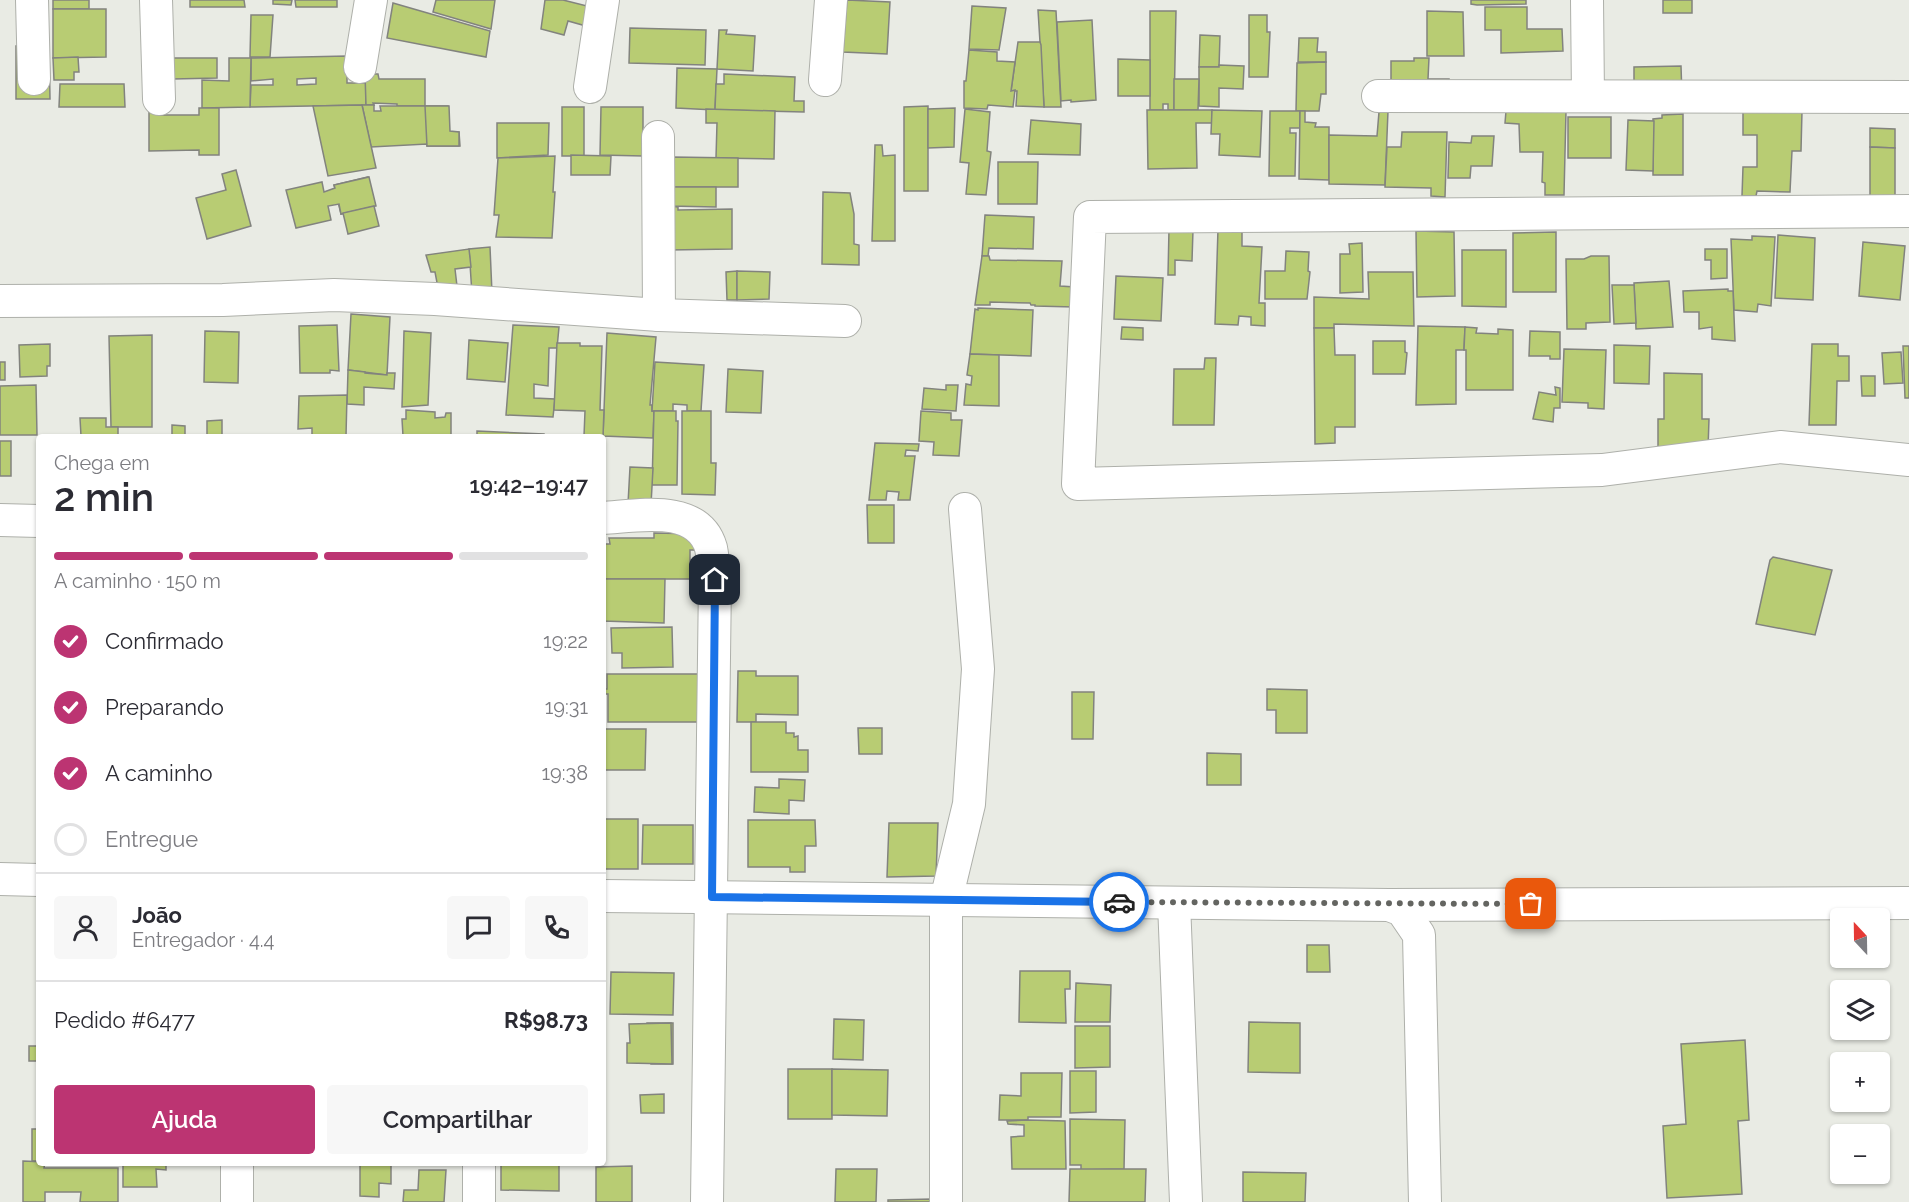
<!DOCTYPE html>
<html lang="pt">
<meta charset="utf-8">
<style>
:root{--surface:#fff;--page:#f7f7f7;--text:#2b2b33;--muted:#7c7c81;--line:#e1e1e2;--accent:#bc3472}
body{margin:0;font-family:Raleway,sans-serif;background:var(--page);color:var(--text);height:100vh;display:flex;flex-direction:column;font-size:22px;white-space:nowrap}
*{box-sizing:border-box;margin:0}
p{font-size:20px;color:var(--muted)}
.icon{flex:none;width:33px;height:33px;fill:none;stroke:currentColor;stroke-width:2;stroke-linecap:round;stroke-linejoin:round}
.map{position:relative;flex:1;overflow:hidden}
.panel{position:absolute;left:36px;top:434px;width:570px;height:732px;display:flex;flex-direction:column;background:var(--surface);border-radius:6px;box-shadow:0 2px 4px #0004}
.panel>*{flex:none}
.needle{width:39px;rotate:338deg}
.controls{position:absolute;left:1830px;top:908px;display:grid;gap:12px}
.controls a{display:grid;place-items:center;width:60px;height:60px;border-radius:6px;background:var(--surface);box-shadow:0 2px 4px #0004;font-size:30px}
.pin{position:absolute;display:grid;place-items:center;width:51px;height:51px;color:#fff;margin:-26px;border-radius:12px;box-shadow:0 3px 9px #0006}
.courier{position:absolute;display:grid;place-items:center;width:60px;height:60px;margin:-30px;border:4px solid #1a73e8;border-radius:50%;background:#fff;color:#222;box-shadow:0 2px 8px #0007}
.overview em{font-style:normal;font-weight:600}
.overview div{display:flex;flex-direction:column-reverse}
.overview{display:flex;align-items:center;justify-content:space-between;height:102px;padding:0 18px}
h1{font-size:39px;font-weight:600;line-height:45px}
.bar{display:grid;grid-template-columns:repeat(4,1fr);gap:9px 6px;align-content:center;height:72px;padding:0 18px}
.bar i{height:8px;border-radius:4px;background:var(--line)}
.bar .selected{background:var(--accent)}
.bar p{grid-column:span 4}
.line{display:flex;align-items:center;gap:15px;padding:0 18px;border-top:2px solid var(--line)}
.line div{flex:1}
.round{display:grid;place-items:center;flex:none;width:63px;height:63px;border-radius:6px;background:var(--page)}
ol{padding:0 18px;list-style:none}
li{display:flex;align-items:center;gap:18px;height:66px}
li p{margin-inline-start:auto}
li .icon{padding:6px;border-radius:50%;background:var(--accent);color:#fff;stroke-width:4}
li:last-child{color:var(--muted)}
li i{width:33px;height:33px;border:3px solid var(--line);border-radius:50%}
.cta{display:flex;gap:12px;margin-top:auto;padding:12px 18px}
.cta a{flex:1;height:69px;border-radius:6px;background:var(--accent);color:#fff;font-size:24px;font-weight:600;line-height:69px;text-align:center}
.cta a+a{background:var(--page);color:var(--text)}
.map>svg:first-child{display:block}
</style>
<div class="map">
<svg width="1909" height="1202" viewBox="0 0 1909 1202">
<rect width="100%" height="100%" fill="#e9ebe4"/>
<g fill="#b8cc73" stroke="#82837e" stroke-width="1.5" fill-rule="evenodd">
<rect x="53" y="0" width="36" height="9"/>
<polygon points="190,0 244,0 245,7 190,7"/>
<polygon points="273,0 292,0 291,5 273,4"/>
<polygon points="295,0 337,0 337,7 296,7"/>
<polygon points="436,0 495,0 491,29 433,12"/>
<polygon points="545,0 563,0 591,7 586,26 568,21 564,35 541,29"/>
<polygon points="847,0 890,2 887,54 843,52"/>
<polygon points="1471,0 1526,0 1526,4 1477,5 1471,4"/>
<rect x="1663" y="0" width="29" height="13"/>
<polygon points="393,3 490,31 486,57 387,38"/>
<polygon points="972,6 1006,8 999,50 969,49"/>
<polygon points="1485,7 1527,7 1527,29 1562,29 1563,51 1501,53 1501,30 1485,30"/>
<polygon points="53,9 106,9 106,57 53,58"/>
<polygon points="1038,10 1056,11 1061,107 1044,107"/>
<polygon points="1150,11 1176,11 1174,110 1168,110 1168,104 1163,104 1163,110 1150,110"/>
<polygon points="1427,11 1463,12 1464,56 1427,56"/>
<polygon points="251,15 273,15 270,57 250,57"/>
<polygon points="1249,15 1267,15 1267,32 1270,32 1268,77 1249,77"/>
<polygon points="1092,20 1096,100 1071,102 1071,100 1061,101 1057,22"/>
<polygon points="630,28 706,30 705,65 629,63"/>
<polygon points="719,30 727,30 726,34 755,36 753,71 717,69"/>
<polygon points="1200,35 1220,36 1219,67 1199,67"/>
<polygon points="1299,38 1318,38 1317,52 1326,52 1326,62 1298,62"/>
<polygon points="1018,42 1040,42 1041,45 1044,107 1016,106 1017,91 1011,91"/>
<polygon points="49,45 50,99 16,99 16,46"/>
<polygon points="969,50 997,52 997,61 1015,62 1011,91 1015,90 1013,107 988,105 987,109 964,108 964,81 966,81"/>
<path d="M347 56V83H366V105L250 107 251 85H273V79L251 81V58ZM316 78V84L297 85V79Z"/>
<polygon points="78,57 79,72 74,72 74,80 54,80 53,58"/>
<polygon points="173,58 217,58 217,78 173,79"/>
<polygon points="229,58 251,58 250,107 202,108 202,80 229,81"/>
<polygon points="1414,58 1429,58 1428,79 1449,79 1448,105 1391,100 1391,61 1414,61"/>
<polygon points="1118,59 1150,60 1150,96 1118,96"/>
<polygon points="1326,62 1326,94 1321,94 1319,111 1296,111 1297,63"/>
<polygon points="1219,65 1244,66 1243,89 1219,88 1219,107 1199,106 1199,67 1219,67"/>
<polygon points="1681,66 1682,96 1634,85 1634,67"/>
<polygon points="677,68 717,69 715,110 676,108"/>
<polygon points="365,74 378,74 379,79 425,79 425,106 397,106 397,104 373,103 374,105 366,105"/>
<polygon points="724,74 795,77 794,101 804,101 804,112 715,110 716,84 724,84"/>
<polygon points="1174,79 1199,79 1198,110 1174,110"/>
<polygon points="60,84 124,84 125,107 59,107"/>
<polygon points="362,105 374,105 374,111 381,111 380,106 448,106 449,132 459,132 460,146 427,146 427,144 371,147"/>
<polygon points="362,105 376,168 328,176 313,106"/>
<polygon points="425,106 449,106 450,131 459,132 459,146 427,146"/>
<polygon points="928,106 928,191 904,191 904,107"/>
<polygon points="149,107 160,107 160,115 199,115 199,108 219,108 219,155 199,155 199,150 149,151"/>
<rect x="562" y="107" width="22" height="49"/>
<polygon points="601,107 643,107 643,156 600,155"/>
<polygon points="955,108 954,147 928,148 928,109"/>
<polygon points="706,109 775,111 774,159 716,158 717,123 706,123"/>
<polygon points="965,109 990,112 987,151 991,152 986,195 966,194 969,163 960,162"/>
<polygon points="1147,110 1212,110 1212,123 1196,123 1197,168 1148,169"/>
<polygon points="1212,110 1262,111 1260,157 1219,155 1220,134 1211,134"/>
<polygon points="1270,111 1300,111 1300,128 1290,128 1290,133 1296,133 1295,176 1269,176"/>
<polygon points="1300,111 1305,111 1305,122 1316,123 1315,127 1329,127 1329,180 1299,179"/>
<polygon points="1388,111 1385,185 1329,184 1329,135 1377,136 1379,112"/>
<polygon points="1506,111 1566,111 1564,195 1545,195 1545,183 1542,182 1543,152 1520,152 1519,124 1505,123"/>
<polygon points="1743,111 1802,111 1801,151 1792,151 1790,192 1757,191 1756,196 1742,196 1743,167 1757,167 1757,135 1743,135"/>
<polygon points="1683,114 1683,175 1653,175 1653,119 1662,118 1662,115"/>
<rect x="1568" y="117" width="43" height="41"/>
<polygon points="1031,120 1081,124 1080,155 1028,154"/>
<polygon points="1628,120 1654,121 1653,171 1626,170"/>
<polygon points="497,123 549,123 548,155 497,158"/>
<polygon points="1870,128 1895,129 1895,148 1870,147"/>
<polygon points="1402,132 1447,132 1445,197 1431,196 1431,188 1385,187 1387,147 1401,147"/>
<polygon points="1472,136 1494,136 1492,166 1471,166 1470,178 1448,178 1449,142 1471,143"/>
<polygon points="875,145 882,145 883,156 895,155 895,241 872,241"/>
<polygon points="1870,147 1895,148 1895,199 1870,198"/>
<polygon points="571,155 611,156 610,175 571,175"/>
<polygon points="555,156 553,192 555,192 552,238 496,237 499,215 494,215 498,158"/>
<polygon points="672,157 738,158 738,187 674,187 674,183 671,183"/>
<polygon points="998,162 1038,162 1037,204 998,204"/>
<polygon points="236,170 251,226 207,239 196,198 226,190 222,174"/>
<polygon points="368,177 375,205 341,214 334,185"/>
<polygon points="369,177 376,206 341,214 339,204 328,206 331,220 296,228 286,190 322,182 324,192 335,188 334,185"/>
<polygon points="671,183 674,183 674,187 716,187 716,207 670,206"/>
<polygon points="823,192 850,193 854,214 854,244 859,245 859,265 822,264"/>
<polygon points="374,206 379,226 348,234 343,213"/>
<polygon points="668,206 678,207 678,210 732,209 732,249 669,250"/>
<polygon points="985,215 1034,217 1033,249 989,248 988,256 982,256"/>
<polygon points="1169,229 1193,230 1192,261 1175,260 1175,275 1168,275"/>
<polygon points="1218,229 1242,229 1242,246 1262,247 1259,303 1265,303 1265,326 1251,325 1251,317 1239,316 1238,325 1215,324"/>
<polygon points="1416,231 1454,232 1455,296 1417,297"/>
<polygon points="1556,232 1556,292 1513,292 1513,233"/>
<polygon points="1778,235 1815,238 1813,300 1775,298"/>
<polygon points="1752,236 1775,237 1771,306 1758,304 1757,312 1734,310 1731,239 1752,240"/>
<polygon points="1863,242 1905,246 1900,300 1859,296"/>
<polygon points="1362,243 1363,292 1340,293 1340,254 1350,254 1349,244"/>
<polygon points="490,247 492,293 472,294 469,249"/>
<polygon points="469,249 471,267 455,269 457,286 438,288 435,272 431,272 426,255"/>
<polygon points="1705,249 1727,249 1727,278 1711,279 1711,260 1705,260"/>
<polygon points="1462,250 1506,250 1506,307 1462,306"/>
<polygon points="1286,251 1309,252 1308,271 1310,272 1307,299 1265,299 1265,271 1285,271"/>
<polygon points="982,256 989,256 990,260 1062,261 1060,286 1075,287 1074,307 1035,306 1035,305 1031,305 1030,303 990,302 990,305 975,305"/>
<polygon points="1591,256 1609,256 1610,322 1586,323 1586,329 1567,329 1566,259 1584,259"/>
<polygon points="737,271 737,300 727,300 726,272"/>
<polygon points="737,271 770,272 769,299 737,300"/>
<polygon points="1368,272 1413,272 1414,326 1334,324 1334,328 1314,328 1314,297 1369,299"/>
<polygon points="1116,276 1163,278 1161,321 1114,319"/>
<polygon points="1669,281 1673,327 1636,329 1634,283"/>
<polygon points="1612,285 1634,285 1636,323 1614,324"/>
<polygon points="1728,289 1728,291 1733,291 1735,341 1712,339 1712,327 1699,329 1699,312 1684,312 1683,291"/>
<polygon points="978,308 1033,310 1031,356 970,354 975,309 978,310"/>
<polygon points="351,314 390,317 387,375 348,370"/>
<polygon points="337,325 339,371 330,370 330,373 300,373 299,326"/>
<polygon points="513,325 559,327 557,348 549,348 548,386 534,384 534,398 555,399 553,417 506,415"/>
<polygon points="1418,326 1465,327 1464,350 1456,350 1456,404 1416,405"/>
<polygon points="1122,327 1143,328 1143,340 1121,339"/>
<polygon points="1465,327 1477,328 1476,333 1498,334 1498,329 1513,330 1513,390 1466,390 1466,350 1464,350"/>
<polygon points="1314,328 1334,328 1335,355 1355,355 1355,427 1335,427 1335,443 1315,444"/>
<polygon points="205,331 239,332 238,383 204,382"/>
<polygon points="404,331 431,333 428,405 402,407"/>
<polygon points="1530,331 1560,332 1560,359 1550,359 1550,356 1529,356"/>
<polygon points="607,333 656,337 650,405 652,405 652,411 654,411 653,438 603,436"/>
<polygon points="152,335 152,427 111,427 109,336"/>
<polygon points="469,340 508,343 505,382 467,379"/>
<polygon points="1373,341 1405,341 1405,352 1407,353 1405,374 1373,374"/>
<polygon points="557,343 580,343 580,346 602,346 600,410 604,410 603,436 584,436 585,411 554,410"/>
<polygon points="50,344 50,366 47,366 47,376 20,377 19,345"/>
<polygon points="1812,344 1838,344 1838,356 1849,356 1849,381 1837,381 1836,425 1809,425"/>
<polygon points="1614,345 1650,346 1649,384 1614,383"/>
<polygon points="1903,346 1909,346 1909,398 1905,398"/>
<polygon points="1564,349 1606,350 1604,409 1588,408 1588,403 1562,402"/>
<polygon points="1901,352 1903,383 1884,384 1882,353"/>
<polygon points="970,354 999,355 999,406 964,405 966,384 971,385 972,376 967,375"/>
<polygon points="1205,358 1216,358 1214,425 1173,425 1174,369 1204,369"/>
<rect x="0" y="362" width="5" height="18"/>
<polygon points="655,362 704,365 701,411 687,411 687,405 673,404 673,411 652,411"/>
<polygon points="728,369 763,371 761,413 726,412"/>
<polygon points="348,370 365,372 365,373 387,375 387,373 395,373 394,389 364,387 364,405 347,404"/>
<polygon points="1664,373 1702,374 1702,419 1709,419 1708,449 1658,450 1658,419 1664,419"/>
<polygon points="1861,376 1875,376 1875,396 1862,396"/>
<polygon points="36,385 37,435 0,435 0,386"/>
<polygon points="946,385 958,385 956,411 922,409 924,388 946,390"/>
<polygon points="1555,387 1560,388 1560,408 1554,408 1553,422 1533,419 1539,392 1556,395"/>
<polygon points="347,395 346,436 312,436 312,428 298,429 299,396"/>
<polygon points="406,410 435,412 435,418 445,417 446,413 451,413 451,436 403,436 402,419 406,419"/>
<polygon points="654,411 676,411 676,421 678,421 677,485 652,485"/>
<polygon points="682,411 711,411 711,463 716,463 715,495 682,494"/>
<polygon points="921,411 951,413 951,420 962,420 959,456 933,455 934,442 919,441"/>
<polygon points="80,418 106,418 106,427 118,427 118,436 81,436"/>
<polygon points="222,420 222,436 207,436 207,421"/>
<polygon points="172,425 185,426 185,436 207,436 172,436"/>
<polygon points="477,431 544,434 544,436 477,436"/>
<rect x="0" y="441" width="11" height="35"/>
<polygon points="875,443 919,444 918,451 906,450 905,456 915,456 910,500 898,500 899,492 887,491 886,500 869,500"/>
<polygon points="630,467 653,468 651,505 628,504"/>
<polygon points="867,505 894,505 894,543 868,543"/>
<polygon points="654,533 700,534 701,550 690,550 690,579 603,579 603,544 610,544 609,538 654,538"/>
<polygon points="1773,557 1832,570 1815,635 1756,624 1770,560"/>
<polygon points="603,579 665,579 664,623 603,621"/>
<polygon points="672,627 673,667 622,668 622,653 612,653 611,628"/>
<polygon points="738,671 756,671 756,676 798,676 798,715 756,714 756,722 737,722"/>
<polygon points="607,674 703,674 703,722 608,722 608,694 604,694 604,689 607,689"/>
<polygon points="1267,689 1307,690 1307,733 1276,733 1276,710 1267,710"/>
<polygon points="1072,692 1094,692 1093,739 1072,739"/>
<polygon points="751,722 786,722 786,733 794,733 794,737 798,736 798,750 808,750 808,772 751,772"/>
<polygon points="858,728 882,728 882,754 859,754"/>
<polygon points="603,729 646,729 645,770 603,770"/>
<polygon points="1207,753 1241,754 1241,785 1207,785"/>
<polygon points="779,779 805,780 804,801 789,800 789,814 754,812 755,787 779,788"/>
<rect x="603" y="819" width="35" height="50"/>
<polygon points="748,820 815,820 816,846 805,846 805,872 790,872 790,867 748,867"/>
<polygon points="889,823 938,823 936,876 887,877"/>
<polygon points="643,825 693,825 693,864 642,864"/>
<polygon points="1307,945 1329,945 1330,972 1307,972"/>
<polygon points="1020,971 1070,971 1070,989 1065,989 1066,1023 1019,1022"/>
<polygon points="611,972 674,973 673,1015 610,1014"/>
<polygon points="1076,983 1111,985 1110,1022 1075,1022"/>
<polygon points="834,1019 864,1020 863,1060 833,1059"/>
<polygon points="1249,1022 1300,1023 1300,1073 1248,1072"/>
<polygon points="647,1023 673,1023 673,1064 651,1064 651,1044 647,1044"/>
<polygon points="671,1023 672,1064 627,1063 627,1043 630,1043 629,1024"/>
<polygon points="1075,1026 1110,1026 1110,1067 1075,1068"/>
<polygon points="1745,1040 1749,1120 1738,1121 1742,1194 1667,1198 1663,1126 1686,1124 1681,1044"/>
<polygon points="29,1046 38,1046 39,1061 29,1061"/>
<rect x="788" y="1069" width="44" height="50"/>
<polygon points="832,1069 888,1070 887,1116 832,1115"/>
<polygon points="1070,1071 1096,1071 1096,1112 1070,1113"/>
<polygon points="1021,1073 1062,1073 1061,1117 1028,1117 1028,1120 999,1120 1000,1095 1021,1096"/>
<polygon points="664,1094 664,1113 641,1113 640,1095"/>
<polygon points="1070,1119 1125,1120 1124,1169 1081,1170 1081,1165 1070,1165"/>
<polygon points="1028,1120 1065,1121 1066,1169 1012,1169 1011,1137 1024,1136 1024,1125 1008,1124 1007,1121"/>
<rect x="32" y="1129" width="7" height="32"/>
<polygon points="23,1161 45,1162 44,1168 118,1168 118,1202 80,1202 81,1192 45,1192 45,1202 23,1202"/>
<polygon points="123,1162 166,1162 166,1170 156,1169 157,1187 123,1187"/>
<rect x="266" y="1162" width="42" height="2"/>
<polygon points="360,1164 391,1165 391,1184 379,1183 379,1197 360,1196"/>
<polygon points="501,1164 559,1165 559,1191 501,1190"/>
<polygon points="632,1166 632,1202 596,1202 596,1167"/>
<polygon points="836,1169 877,1169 876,1202 835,1202"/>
<polygon points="1070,1169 1146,1169 1145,1202 1069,1202"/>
<polygon points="419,1170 446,1170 444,1202 403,1202 404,1190 418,1190"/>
<polygon points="1243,1172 1306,1173 1305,1202 1243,1202"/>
<polygon points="932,1199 932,1202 888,1202 888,1200"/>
</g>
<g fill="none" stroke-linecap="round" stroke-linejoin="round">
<defs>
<g id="street">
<polyline points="32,0 34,79"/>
<polyline points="156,0 159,99"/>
<polyline points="1587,0 1588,96"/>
<polyline points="360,67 371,0"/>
<polyline points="825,80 831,0"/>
<polyline points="590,87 603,0"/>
<polyline points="1378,96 1909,97"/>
<polyline points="658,137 659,315"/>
<polyline points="1909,211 1090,217 1078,484 1602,470 1780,447 1909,460"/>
<polyline points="0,301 223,300 334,295 435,299 659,315 845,321"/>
<path d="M603 518C637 516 698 503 711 548 713 558 714 570 715 580L707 1202"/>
<polyline points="0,520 39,521"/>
<polyline points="0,879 39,880"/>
<polyline points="603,896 1389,905 1909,903"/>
<polyline points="1174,903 1186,1202"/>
<polyline points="1389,905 1402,910 1419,935 1425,1202"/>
<polyline points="237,1202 237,1162"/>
<polyline points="479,1202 479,1162"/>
<polyline points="946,1202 946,900 969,804 978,669 965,509"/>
</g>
</defs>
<use href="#street" stroke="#aeb0aa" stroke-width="34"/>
<use href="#street" stroke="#fff" stroke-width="32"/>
</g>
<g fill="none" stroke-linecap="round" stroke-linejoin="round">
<polyline stroke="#646561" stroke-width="6" stroke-dasharray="0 10.8" points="1119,902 1531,904"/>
<polyline stroke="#1a73e8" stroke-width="8" points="715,580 712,897 1119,902"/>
</g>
</svg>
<div class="controls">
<a><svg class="needle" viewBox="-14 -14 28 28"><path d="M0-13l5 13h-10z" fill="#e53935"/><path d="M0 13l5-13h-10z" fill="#7c7c81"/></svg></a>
<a><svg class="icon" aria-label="layers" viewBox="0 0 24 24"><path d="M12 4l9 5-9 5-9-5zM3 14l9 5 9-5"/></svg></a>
<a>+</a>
<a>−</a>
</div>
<div class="pin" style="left:1531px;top:904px;background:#ea580c"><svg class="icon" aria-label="bag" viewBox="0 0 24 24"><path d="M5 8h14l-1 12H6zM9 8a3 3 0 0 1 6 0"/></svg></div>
<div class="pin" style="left:715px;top:580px;background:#1f2937"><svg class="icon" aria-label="home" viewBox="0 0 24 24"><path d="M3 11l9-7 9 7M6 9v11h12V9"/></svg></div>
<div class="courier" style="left:1119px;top:902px"><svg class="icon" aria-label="car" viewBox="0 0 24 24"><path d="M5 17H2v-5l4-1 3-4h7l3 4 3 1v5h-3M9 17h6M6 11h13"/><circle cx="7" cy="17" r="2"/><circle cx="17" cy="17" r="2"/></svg></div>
<section class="panel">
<div class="overview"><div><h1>2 min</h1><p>Chega em</p></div><em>19:42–19:47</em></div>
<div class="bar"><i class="selected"></i><i class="selected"></i><i class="selected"></i><i></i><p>A caminho · 150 m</p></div>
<ol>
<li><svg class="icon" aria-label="check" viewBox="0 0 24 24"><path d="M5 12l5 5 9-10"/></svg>Confirmado<p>19:22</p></li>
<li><svg class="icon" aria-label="check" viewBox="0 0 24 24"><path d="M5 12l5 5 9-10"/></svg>Preparando<p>19:31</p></li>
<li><svg class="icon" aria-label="check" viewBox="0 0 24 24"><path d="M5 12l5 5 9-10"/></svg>A caminho<p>19:38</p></li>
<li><i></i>Entregue</li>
</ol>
<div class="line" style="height:108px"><a class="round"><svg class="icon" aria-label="person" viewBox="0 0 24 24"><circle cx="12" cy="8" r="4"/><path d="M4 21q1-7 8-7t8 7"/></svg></a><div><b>João</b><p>Entregador · 4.4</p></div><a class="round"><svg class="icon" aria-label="chat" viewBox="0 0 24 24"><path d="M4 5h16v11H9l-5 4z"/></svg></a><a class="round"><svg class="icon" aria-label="phone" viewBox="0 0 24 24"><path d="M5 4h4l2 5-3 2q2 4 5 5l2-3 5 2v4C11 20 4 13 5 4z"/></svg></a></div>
<div class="line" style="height:78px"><div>Pedido #6477</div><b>R$98.73</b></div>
<div class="cta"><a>Ajuda</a><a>Compartilhar</a></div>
</section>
</div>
